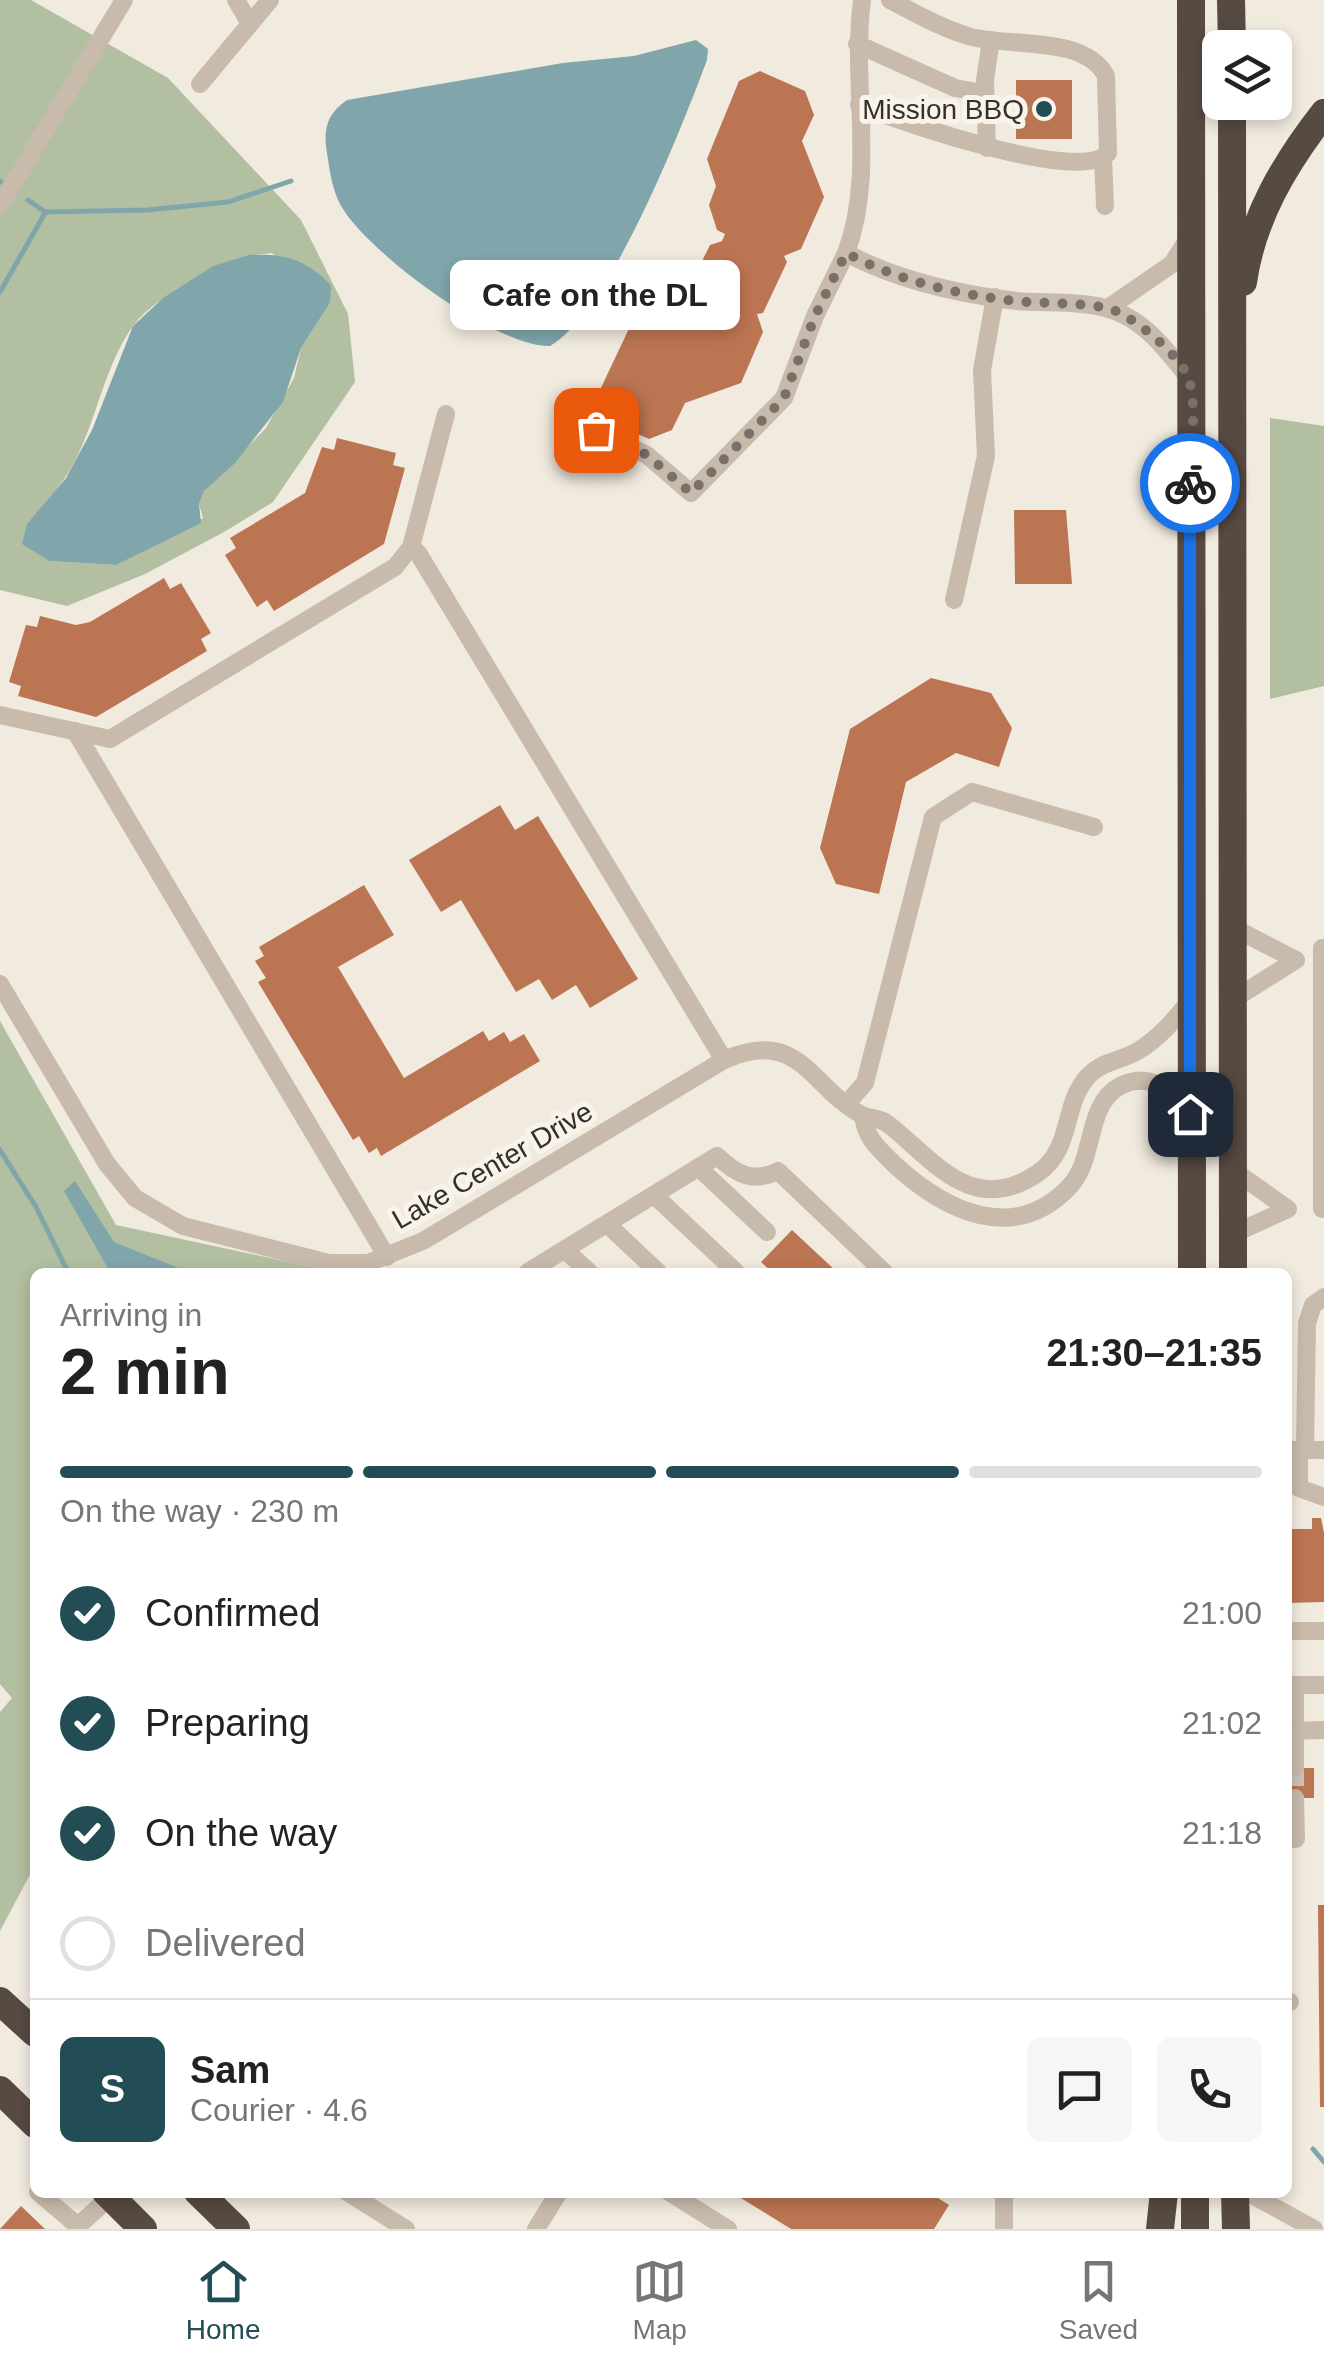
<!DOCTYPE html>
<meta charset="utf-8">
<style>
:root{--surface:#fff;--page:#f6f6f6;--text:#222;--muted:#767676;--line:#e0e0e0;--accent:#234d55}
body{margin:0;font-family:Helvetica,sans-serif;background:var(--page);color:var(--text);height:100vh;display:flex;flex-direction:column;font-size:38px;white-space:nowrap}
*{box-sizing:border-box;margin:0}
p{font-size:32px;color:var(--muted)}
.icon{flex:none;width:55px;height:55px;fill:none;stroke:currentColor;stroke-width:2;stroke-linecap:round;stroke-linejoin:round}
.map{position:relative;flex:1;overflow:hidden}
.sheet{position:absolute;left:30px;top:1268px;width:1262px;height:930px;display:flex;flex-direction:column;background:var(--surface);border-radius:15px;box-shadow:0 5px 15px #0003}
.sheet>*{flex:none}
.tools{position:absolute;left:1202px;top:30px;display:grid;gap:20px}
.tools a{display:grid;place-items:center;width:90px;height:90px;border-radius:15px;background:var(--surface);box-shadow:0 5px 15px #0003;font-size:50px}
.pin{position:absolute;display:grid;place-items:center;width:85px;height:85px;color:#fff;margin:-42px;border-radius:20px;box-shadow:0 5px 15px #0006}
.courier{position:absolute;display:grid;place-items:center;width:100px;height:100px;margin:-50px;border:8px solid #1a73e8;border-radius:50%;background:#fff;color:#222;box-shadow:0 2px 12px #0007}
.bubble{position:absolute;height:70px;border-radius:15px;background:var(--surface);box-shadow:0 5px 15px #0003;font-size:32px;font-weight:600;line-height:70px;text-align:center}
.overview em{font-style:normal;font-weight:600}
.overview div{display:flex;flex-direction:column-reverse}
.overview{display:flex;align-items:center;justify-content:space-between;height:170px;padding:0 30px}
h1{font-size:65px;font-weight:600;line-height:75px}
.bar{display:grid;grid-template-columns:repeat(4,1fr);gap:15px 10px;align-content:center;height:120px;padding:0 30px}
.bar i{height:12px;border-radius:8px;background:var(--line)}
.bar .current{background:var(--accent)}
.bar p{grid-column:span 4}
.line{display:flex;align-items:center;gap:25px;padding:0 30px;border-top:2px solid var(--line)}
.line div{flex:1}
.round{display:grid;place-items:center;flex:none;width:105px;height:105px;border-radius:15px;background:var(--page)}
ol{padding:0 30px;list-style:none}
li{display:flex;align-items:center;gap:30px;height:110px}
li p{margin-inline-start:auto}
li .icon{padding:10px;border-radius:50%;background:var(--accent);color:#fff;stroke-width:4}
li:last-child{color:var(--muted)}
li i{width:55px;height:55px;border:5px solid var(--line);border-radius:50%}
.tabs{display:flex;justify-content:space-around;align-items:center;height:140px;border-top:2px solid var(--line);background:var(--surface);font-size:28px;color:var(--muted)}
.tabs a{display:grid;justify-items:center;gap:5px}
.tabs .current{color:var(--accent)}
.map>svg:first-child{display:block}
</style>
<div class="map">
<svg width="1324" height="2229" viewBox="0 0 1324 2229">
<rect width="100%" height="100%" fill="#f1eadf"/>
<g fill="#b2bfa0" fill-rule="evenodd">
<path d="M0 0H31L168 78 301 220 348 314 355 382 273 502 224 532 145 574 67 606 0 590ZM272 253 330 303 301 348 294 378 266 428 204 491 199 504 203 518 116 565 49 561 23 544C34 510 59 492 75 461 97 418 105 365 133 326 146 308 168 295 187 283 216 265 237 256 272 253Z"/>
<polygon points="1270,418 1324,426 1324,686 1270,699"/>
<polygon points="0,1021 116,1225 335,1272 35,1272 35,1865 0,1931 0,1712 12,1698 0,1684"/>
</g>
<g fill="#80a6ac">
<path d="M696 40 708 49 707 60C682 127 610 312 550 346 495 347 365 251 340 204 333 190 330 174 328 159 323 133 324 116 347 100L563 63 634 56Z"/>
<path d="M249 255C284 253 306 259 331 285L330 303 301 348 283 402 235 463 204 491 199 504 201 523 116 565 49 561 22 544 27 524 66 478 92 430 133 326 163 298 213 266Z"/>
<polygon points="75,1181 114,1242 188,1272 110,1272 64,1191"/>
</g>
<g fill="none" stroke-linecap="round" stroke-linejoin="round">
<g stroke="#80a6ac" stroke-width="5">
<polyline points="0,181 1,182"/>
<polyline points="28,200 45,212"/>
<polyline points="45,212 147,210 228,202 291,181"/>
<polyline points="0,292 45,213"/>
<polyline points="0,1150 36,1207 68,1272"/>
<polyline points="1313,2149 1324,2162"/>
</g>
</g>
<g fill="#bc7552">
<polygon points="760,71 805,91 814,115 802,141 824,197 801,249 784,256 787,262 763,313 757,314 763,332 741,383 685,403 672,430 649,439 610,422 599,392 634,318 662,307 672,288 689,280 703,285 708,273 703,259 710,245 722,241 725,234 717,230 709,205 716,186 707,159 739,81"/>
<rect x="1016" y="80" width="56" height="59"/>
<polygon points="337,438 396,453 393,465 405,468 384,544 274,611 267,600 257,607 225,555 236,548 230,538 305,493 322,447 334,450"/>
<polygon points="1014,510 1066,510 1072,584 1015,584"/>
<polygon points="164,578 170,589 181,583 211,633 201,639 207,651 96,717 18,696 21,686 9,682 26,625 37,627 40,616 76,625 90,622"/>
<polygon points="931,678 991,693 1012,728 999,767 956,753 906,782 879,894 836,884 820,848 850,729"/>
<polygon points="500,805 515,830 538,816 638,979 590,1008 576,985 552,1000 539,979 516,992 461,900 441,912 409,860"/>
<polygon points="364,885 394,935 338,967 404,1078 483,1031 489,1041 504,1032 510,1042 524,1034 540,1061 381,1156 377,1148 369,1153 359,1136 353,1140 258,982 266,978 255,961 264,956 259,947"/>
<polygon points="792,1230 837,1272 772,1272 761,1262"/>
<polygon points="1312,1518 1321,1518 1324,1533 1324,1602 1288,1603 1288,1529 1312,1529"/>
<rect x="1288" y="1768" width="26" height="30"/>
<polygon points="1318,1905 1324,1905 1324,2107 1320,2107"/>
<polygon points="731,2192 941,2192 938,2198 949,2205 934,2229 791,2229"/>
<polygon points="21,2206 45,2229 0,2229"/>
</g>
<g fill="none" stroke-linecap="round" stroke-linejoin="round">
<polyline stroke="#ccc5bb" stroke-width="18" stroke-dasharray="18 9" stroke-linecap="butt" points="1295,1768 1295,1798"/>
<g stroke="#c8bbac" stroke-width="18">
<polyline points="236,0 249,22"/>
<polyline points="857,44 955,88 984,93"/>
<polyline points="200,84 270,0"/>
<path d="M859 105C898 120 1079 185 1108 153L1106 76C1084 34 1007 48 968 36 941 28 915 13 890 0"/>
<polyline points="987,148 985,80 991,40"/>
<polyline points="1103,159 1105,206"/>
<polyline points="0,205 124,0"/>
<path d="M846 253C876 173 851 84 862 0"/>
<polyline points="1108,308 1172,264 1189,237"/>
<path d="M571 401 596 430 647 455 691 493 784 398 815 316 846 253C899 281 957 294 1017 301 1050 304 1093 299 1124 315 1152 329 1170 355 1190 379"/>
<polyline points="411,547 418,553 724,1060"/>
<polyline points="954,600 986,456 982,370 995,297"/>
<polyline points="0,715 110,739 395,567 411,547 446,414"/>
<polyline points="75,731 387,1257"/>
<polyline points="1234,928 1296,960 1234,999"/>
<path d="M0 984 107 1164 135 1198 183 1226 329 1263H368L423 1241 724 1060C799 1027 809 1085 860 1114 869 1119 879 1117 888 1124 934 1160 972 1218 1038 1173 1074 1148 1061 1105 1089 1075 1103 1061 1120 1061 1136 1052 1159 1039 1175 1019 1191 999"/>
<polyline points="848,1102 865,1083 933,817 972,792 1094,827"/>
<path d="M863 1116C866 1139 879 1149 895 1165 944 1210 1014 1246 1070 1186 1096 1158 1085 1105 1120 1086 1151 1070 1171 1092 1190 1114"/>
<polyline points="699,1168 767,1232"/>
<polyline points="654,1195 736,1272"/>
<polyline points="1322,1209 1322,948"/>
<polyline points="607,1224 658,1272"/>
<polyline points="1233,1234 1288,1209 1233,1170"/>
<polyline points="565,1250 589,1272"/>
<path d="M528 1272 717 1156C737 1175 753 1183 778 1171L884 1272"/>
<polyline points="1293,1450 1324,1450"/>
<polyline points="1299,1450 1299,1488 1324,1497"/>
<polyline points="1305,1450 1307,1323 1313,1305 1324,1297"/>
<polyline points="1288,1631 1324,1631"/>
<polyline points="1288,1685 1324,1685"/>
<polyline points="1295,1685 1295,1768"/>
<polyline points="1288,1731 1324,1730"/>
<polyline points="1288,1839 1296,1839 1295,1798"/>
<polyline points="1288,2001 1290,2002"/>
<polyline points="38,2192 78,2226 110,2197"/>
<polyline points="347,2192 406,2229"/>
<polyline points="669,2192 728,2229"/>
<polyline points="1247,2192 1314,2229"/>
<polyline points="536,2229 559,2192"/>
<polyline points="1004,2229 1004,2192"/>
</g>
<g stroke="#574a42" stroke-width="28">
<polyline points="1191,0 1192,1272"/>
<polyline points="1231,0 1232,48"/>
<polyline points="1232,102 1233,1272"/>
<path d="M1243 282C1252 218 1285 163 1324 113"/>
<polyline points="0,2001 35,2033"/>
<polyline points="0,2090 35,2124"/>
<polyline points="106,2192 143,2229"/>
<polyline points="198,2192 236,2229"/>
<polyline points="1195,2192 1195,2229"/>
<polyline points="1235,2192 1236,2229"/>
<polyline points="1160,2229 1164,2192"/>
</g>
</g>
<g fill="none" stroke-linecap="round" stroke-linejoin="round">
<path stroke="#787069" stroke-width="10" stroke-dasharray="0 18" d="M596 430 647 455 691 493 784 398 815 316 846 253C899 281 955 294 1015 301 1045 304 1077 302 1107 308 1130 313 1186 359 1190 383 1197 413 1190 451 1190 483"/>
<polyline stroke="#1a73e8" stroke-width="12" points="1190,1114 1190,483"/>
</g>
<circle fill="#234d55" stroke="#f9f4eb" stroke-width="4" cx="1044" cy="109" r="10"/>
<g text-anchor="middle" stroke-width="10" stroke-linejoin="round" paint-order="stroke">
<g font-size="28" fill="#372f2a" stroke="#f9f4eb" text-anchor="end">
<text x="1024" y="119">Mission BBQ</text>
</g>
<g font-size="28" fill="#372f2a" stroke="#f9f4eb">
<text transform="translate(492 1165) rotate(-30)" y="10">Lake Center Drive</text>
</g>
</g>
</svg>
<div class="tools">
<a><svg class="icon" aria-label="layers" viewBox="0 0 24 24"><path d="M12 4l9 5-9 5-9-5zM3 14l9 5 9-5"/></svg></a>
</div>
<div class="pin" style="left:596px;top:430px;background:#ea580c"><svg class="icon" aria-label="bag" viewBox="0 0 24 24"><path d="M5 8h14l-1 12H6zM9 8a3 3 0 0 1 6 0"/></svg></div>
<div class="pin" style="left:1190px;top:1114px;background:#1f2937"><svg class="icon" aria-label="home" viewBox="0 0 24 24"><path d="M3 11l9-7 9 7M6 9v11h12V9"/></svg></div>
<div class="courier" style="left:1190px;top:483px"><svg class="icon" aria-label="bike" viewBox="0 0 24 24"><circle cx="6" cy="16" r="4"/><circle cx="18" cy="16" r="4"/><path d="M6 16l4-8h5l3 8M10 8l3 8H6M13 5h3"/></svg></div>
<div class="bubble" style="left:450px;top:260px;width:290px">Cafe on the DL</div>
<section class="sheet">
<div class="overview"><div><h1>2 min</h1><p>Arriving in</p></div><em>21:30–21:35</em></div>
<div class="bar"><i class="current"></i><i class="current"></i><i class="current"></i><i></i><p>On the way · 230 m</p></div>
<ol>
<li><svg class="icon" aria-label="check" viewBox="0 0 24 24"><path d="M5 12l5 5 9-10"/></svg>Confirmed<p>21:00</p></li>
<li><svg class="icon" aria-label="check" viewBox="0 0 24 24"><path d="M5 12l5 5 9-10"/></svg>Preparing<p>21:02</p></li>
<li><svg class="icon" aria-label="check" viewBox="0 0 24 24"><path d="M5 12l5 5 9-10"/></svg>On the way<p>21:18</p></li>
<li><i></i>Delivered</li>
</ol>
<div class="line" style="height:180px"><b class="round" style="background:var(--accent);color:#fff">S</b><div><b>Sam</b><p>Courier · 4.6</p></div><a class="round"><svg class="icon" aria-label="chat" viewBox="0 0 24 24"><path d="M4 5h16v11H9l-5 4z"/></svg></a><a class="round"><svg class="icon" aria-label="phone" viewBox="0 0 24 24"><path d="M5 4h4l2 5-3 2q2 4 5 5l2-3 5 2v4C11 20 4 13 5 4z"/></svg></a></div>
</section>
</div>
<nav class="tabs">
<a class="current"><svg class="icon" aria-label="home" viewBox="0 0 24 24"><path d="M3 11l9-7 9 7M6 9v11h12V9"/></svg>Home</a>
<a><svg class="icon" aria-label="map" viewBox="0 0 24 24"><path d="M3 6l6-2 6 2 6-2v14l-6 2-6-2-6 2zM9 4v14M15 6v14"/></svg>Map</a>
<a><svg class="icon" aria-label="saved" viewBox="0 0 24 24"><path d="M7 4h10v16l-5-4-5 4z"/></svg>Saved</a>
</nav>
